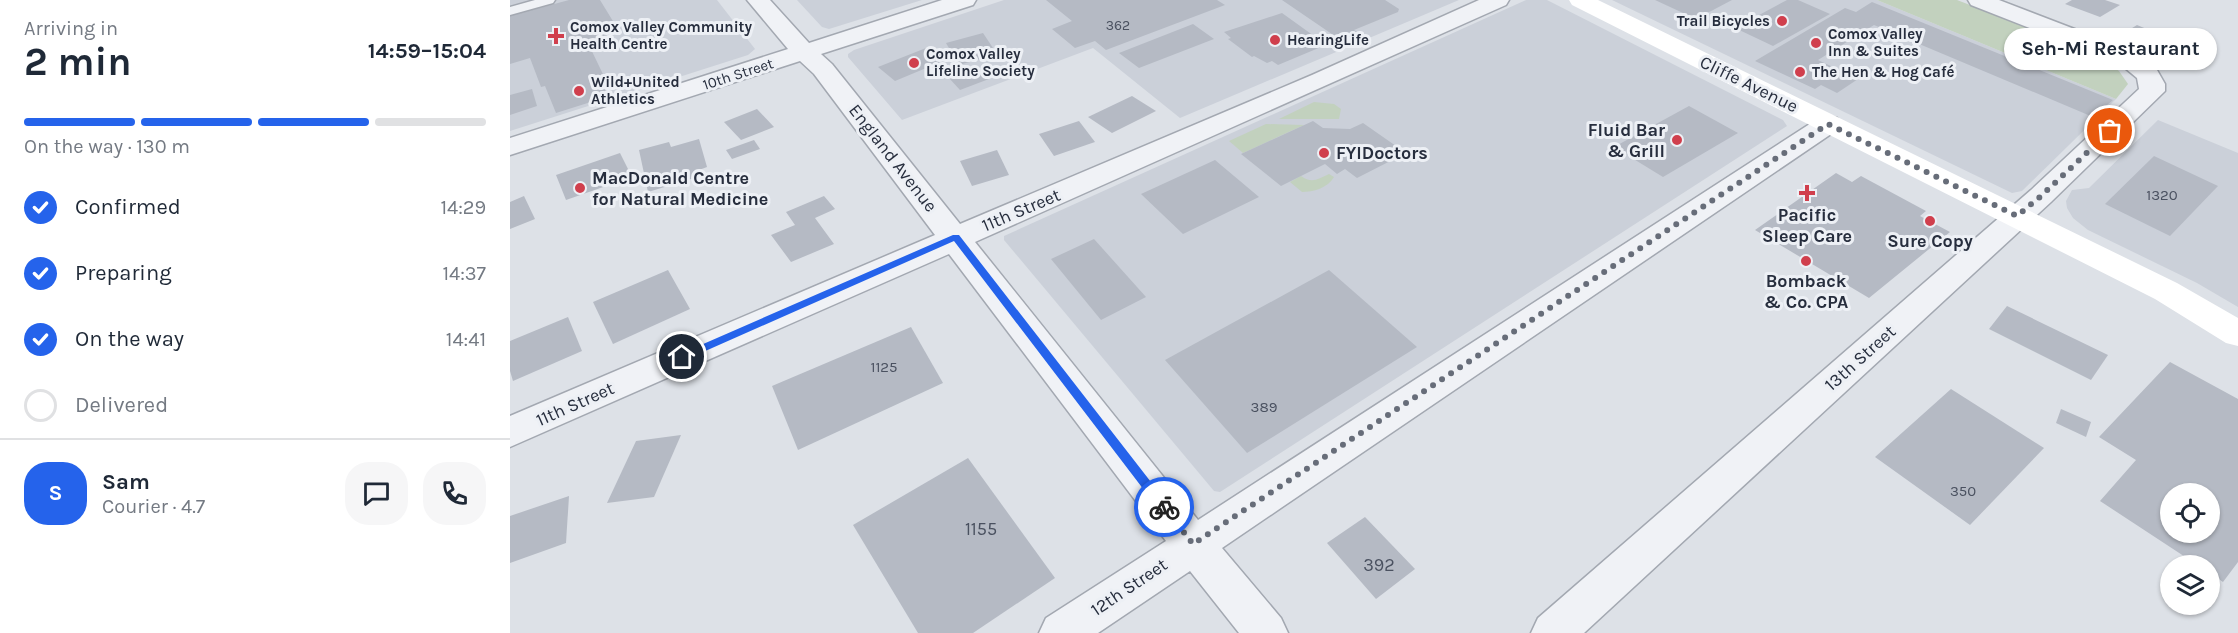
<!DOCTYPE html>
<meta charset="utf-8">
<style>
:root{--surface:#fff;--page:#f6f6f7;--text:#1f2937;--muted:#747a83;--line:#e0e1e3;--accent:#2563eb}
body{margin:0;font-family:Karla,sans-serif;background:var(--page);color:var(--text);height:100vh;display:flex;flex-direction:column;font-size:22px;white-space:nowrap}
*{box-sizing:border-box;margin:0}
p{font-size:20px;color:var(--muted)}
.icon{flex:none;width:33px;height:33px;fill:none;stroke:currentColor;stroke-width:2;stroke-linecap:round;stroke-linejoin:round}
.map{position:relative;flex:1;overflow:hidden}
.details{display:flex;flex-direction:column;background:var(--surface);width:510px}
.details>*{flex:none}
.tools{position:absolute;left:1650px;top:483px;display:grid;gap:12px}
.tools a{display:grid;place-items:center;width:60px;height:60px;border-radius:50%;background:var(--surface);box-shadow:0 2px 4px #0004;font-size:30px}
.pin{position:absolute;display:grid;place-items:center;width:51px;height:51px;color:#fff;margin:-26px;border:3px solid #fff;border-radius:50%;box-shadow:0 2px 6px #0007}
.courier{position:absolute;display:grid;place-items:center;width:60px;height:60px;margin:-30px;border:4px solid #2563eb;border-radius:50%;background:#fff;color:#222;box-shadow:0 2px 8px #0007}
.bubble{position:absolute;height:42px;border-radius:21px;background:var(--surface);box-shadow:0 2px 4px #0004;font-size:20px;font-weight:700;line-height:42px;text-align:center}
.overview em{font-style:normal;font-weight:700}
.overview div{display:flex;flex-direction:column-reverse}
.overview{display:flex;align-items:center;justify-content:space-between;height:102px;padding:0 24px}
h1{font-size:39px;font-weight:700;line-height:45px}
.bar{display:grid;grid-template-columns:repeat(4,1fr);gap:9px 6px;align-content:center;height:72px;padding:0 24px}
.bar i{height:8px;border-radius:4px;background:var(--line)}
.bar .on{background:var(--accent)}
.bar p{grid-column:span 4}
.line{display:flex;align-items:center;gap:15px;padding:0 24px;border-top:2px solid var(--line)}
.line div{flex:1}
.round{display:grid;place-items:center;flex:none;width:63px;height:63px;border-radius:24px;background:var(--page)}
ol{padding:0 24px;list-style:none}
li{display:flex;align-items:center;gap:18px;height:66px}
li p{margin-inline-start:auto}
li .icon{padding:6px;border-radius:50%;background:var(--accent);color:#fff;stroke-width:4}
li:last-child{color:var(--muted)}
li i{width:33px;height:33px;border:3px solid var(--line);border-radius:50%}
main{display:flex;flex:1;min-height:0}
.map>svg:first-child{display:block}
</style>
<main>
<section class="details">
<div class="overview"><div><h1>2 min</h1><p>Arriving in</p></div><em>14:59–15:04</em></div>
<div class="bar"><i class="on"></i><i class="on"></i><i class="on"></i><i></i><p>On the way · 130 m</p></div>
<ol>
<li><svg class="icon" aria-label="check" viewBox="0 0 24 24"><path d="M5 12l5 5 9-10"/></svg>Confirmed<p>14:29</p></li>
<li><svg class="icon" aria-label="check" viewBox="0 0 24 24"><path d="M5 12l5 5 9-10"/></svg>Preparing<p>14:37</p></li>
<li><svg class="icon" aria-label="check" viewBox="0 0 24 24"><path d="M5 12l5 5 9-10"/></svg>On the way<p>14:41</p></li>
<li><i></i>Delivered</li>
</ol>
<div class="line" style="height:108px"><b class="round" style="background:var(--accent);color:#fff">S</b><div><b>Sam</b><p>Courier · 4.7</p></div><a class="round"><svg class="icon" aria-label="chat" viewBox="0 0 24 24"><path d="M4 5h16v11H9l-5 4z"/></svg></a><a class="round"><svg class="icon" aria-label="phone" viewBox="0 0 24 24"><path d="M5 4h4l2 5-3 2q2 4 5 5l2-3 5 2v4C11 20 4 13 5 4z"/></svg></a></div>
</section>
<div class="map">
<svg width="1728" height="633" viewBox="0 0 1728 633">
<rect width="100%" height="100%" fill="#dde1e7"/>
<g fill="#cbd0d9">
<polygon points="0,0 207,0 245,49 238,55 0,131"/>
<polygon points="287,0 412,0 319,29 312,27"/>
<polygon points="494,0 949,0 670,118 583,48 392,120 338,57 338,54 344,50"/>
<polygon points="1016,0 1037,0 1273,120 1277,126 710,492 704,491 494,240 494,236"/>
<polygon points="1102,0 1367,0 1606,99 1512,191 1502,193"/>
<polygon points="1648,120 1728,153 1728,307 1687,283 1578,230 1563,218 1557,208 1556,201 1562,190 1579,188"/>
</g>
<g fill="#c2d1be">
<polygon points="1367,0 1447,0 1584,53 1609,71 1618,84 1606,99"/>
<polygon points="804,102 824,104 831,109 829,119 769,119"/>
<polygon points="756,124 794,125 733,153 719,141"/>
<path d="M819 174 824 177C818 188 803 192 792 192L780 182 791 176C802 184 808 179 819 174Z"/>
</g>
<g fill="#b5bac4" fill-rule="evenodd">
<polygon points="59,0 90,0 109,31 77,41 103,95 46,113 35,86 31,87 20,58 0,64 0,16"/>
<polygon points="536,0 707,0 715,5 596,50 585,41 565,48 542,29 562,21"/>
<polygon points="772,0 875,0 889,9 888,12 844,30 852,35 835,43"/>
<polygon points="1145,0 1222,0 1186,19"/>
<polygon points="1277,0 1288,0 1320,14 1263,46 1225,28"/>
<polygon points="1562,0 1595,0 1610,5 1590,17 1555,4"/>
<polygon points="1362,2 1603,100 1583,117 1364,25 1308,60 1348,79 1327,93 1311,85 1305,89 1245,61 1335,8 1346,12"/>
<polygon points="772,13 811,41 806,43 811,47 768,65 762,61 757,63 744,56 742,57 718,39 721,38 714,32"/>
<polygon points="683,24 704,39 629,68 609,53"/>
<polygon points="1627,25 1656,37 1635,50 1606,38"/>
<polygon points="473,33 487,54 449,65 436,43"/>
<polygon points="416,48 433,61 385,81 368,67"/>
<polygon points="467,68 479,79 450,90 439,78"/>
<polygon points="22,89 27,106 0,115 0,95"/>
<polygon points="622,96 646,111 602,133 578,117"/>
<polygon points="1179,106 1228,133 1153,177 1104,147"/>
<polygon points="247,109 264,127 231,140 214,122"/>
<polygon points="569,121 585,142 544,156 529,134"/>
<polygon points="803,121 813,128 840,129 853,123 896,153 847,178 835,169 827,174 815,164 771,186 731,154"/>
<polygon points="189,139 197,167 189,170 191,176 138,192 129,150 159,142 161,147"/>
<polygon points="244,140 250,149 222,159 216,150"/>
<polygon points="487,150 499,175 462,186 450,161"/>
<polygon points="110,153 122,177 56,200 46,175"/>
<polygon points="1644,156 1708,186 1660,236 1595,204"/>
<polygon points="705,160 749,197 673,234 631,194"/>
<polygon points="1326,173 1342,182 1351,176 1416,211 1410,216 1440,232 1359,298 1245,230"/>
<polygon points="14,196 25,219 0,229 0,202"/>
<polygon points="314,196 325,209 305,218 324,244 281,262 261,235 285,225 276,212"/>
<polygon points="584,239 636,297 591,320 541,259"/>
<polygon points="158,270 180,309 103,344 83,302"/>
<polygon points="819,270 907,347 737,453 655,360"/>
<polygon points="1497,306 1598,355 1581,380 1479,329"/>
<polygon points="58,317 72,351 3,381 0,371 0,341"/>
<polygon points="401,327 433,383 288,450 262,386"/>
<path d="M1660 362 1728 399V562L1713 582 1700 573V566H1689L1590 501 1626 460 1589 437ZM1660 494H1700V532H1660Z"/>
<polygon points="1441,389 1534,448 1460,525 1365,457"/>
<polygon points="1551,409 1581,422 1576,437 1546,423"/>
<polygon points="171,435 144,497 97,503 126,441"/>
<polygon points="458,458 545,578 463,633 408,633 343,525"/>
<polygon points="59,496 56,543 0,563 0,516"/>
<polygon points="855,517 905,569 866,599 817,543"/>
</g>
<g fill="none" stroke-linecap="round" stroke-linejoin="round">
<defs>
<polygon id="lane" points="25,0 45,0 43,3 0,15 0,7"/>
<g id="street">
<polygon points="237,0 260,0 299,43 432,0 466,0 463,5 311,54 322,64 450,224 802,75 969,0 999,0 996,5 465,242 688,520 1309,118 1318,116 1327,118 1331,124 1327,130 712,548 771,618 778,633 729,633 680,571 588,633 529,633 536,618 656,541 439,254 0,447 0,416 425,235 304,74 290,61 0,155 0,138 278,49"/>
<polygon points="1458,0 1489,0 1627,53 1647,70 1655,84 1655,91 1541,202 1074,633 1021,633 1028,618 1521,190 1629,89 1627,78 1609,63 1461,5"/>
</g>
</defs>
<use href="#lane" stroke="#a3a8b1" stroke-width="3"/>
<use href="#street" stroke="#a3a8b1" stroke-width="3"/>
<use href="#lane" fill="#f0f2f6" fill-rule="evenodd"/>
<use href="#street" fill="#f0f2f6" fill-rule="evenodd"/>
<polygon fill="#fff" fill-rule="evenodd" points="1059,0 1088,0 1667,283 1728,318 1728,346 1716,343 1645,299 1062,5"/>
</g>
<polygon fill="#2563eb" points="443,235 449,235 658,504 658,511 650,511 444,241 175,360 168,360 167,357 168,355"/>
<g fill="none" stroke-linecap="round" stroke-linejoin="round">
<polyline stroke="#676d79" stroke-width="6" stroke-dasharray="0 10.8" points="654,507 683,544 1318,124 1507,216 1531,196 1600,131"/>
</g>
<g fill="#d03f4d" stroke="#edf0f5" stroke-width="2">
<circle cx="1272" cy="21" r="6"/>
<path d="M43 27h6v6h6v6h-6v6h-6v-6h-6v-6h6z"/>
<circle cx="765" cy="40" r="6"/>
<circle cx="1306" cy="43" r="6"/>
<circle cx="404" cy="63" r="6"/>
<circle cx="1290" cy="72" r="6"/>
<circle cx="69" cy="91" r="6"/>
<circle cx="1167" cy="140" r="6"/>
<circle cx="814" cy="153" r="6"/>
<circle cx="70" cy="188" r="6"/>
<path d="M1294 184h6v6h6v6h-6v6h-6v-6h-6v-6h6z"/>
<circle cx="1420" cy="221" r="6"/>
<circle cx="1296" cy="261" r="6"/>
</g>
<g text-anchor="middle" stroke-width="6" stroke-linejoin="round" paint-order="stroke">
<g font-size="14" fill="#4a5160">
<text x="608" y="30">362</text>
</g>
<g font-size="15" font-weight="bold" fill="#272e3e" stroke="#edf0f5" text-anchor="start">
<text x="1260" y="26" text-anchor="end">Trail Bicycles</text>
<text x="60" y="32">Comox Valley Community<tspan x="60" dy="17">Health Centre</tspan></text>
<text x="1318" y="39">Comox Valley<tspan x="1318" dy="17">Inn &amp; Suites</tspan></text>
<text x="777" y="45">HearingLife</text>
<text x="416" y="59">Comox Valley<tspan x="416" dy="17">Lifeline Society</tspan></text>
<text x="1302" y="77">The Hen &amp; Hog Café</text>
<text x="81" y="87">Wild+United<tspan x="81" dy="17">Athletics</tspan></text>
</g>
<g font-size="15" fill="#272e3e" stroke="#edf0f5">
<text transform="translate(228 74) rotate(-18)" y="5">10th Street</text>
</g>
<g font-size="15" fill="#4a5160">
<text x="1652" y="200">1320</text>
<text x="374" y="372">1125</text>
<text x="754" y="412">389</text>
<text x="1453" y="496">350</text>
</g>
<g font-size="18" fill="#272e3e" stroke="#edf0f5">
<text transform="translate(1239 84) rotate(26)" y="6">Cliffe Avenue</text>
<text transform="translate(383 158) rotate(52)" y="6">England Avenue</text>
<text transform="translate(511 210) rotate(-23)" y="6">11th Street</text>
<text transform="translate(1350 358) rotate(-42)" y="6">13th Street</text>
<text transform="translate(65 404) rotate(-24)" y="6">11th Street</text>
<text transform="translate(619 587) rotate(-34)" y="6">12th Street</text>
</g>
<g font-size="18" font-weight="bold" fill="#272e3e" stroke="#edf0f5">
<text x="1155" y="136" text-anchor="end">Fluid Bar<tspan x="1155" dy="21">&amp; Grill</tspan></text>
<text x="826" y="159" text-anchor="start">FYIDoctors</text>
<text x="82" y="184" text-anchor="start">MacDonald Centre<tspan x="82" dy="21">for Natural Medicine</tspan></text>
<text x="1297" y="221">Pacific<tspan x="1297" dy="21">Sleep Care</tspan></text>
<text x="1420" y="247">Sure Copy</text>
<text x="1296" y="287">Bomback<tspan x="1296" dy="21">&amp; Co. CPA</tspan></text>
</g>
<g font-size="18" fill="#4a5160">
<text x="471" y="535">1155</text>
<text x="869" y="571">392</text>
</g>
</g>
</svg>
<div class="tools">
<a><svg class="icon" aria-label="locate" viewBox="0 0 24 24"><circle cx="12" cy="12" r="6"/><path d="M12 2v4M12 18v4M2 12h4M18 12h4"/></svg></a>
<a><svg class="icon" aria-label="layers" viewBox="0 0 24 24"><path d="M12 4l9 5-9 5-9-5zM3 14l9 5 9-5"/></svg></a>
</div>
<div class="pin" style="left:1600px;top:131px;background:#ea580c"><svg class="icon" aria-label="bag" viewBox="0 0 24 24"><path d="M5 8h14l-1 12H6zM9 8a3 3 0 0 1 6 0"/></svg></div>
<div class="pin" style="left:172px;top:357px;background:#1f2937"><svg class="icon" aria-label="home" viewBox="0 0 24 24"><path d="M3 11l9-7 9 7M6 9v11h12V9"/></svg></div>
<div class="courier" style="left:654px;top:507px"><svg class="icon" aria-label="bike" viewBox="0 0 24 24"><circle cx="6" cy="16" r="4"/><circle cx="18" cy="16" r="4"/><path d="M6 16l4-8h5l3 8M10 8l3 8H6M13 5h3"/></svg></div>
<div class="bubble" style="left:1494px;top:28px;width:213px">Seh-Mi Restaurant</div>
</div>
</main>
